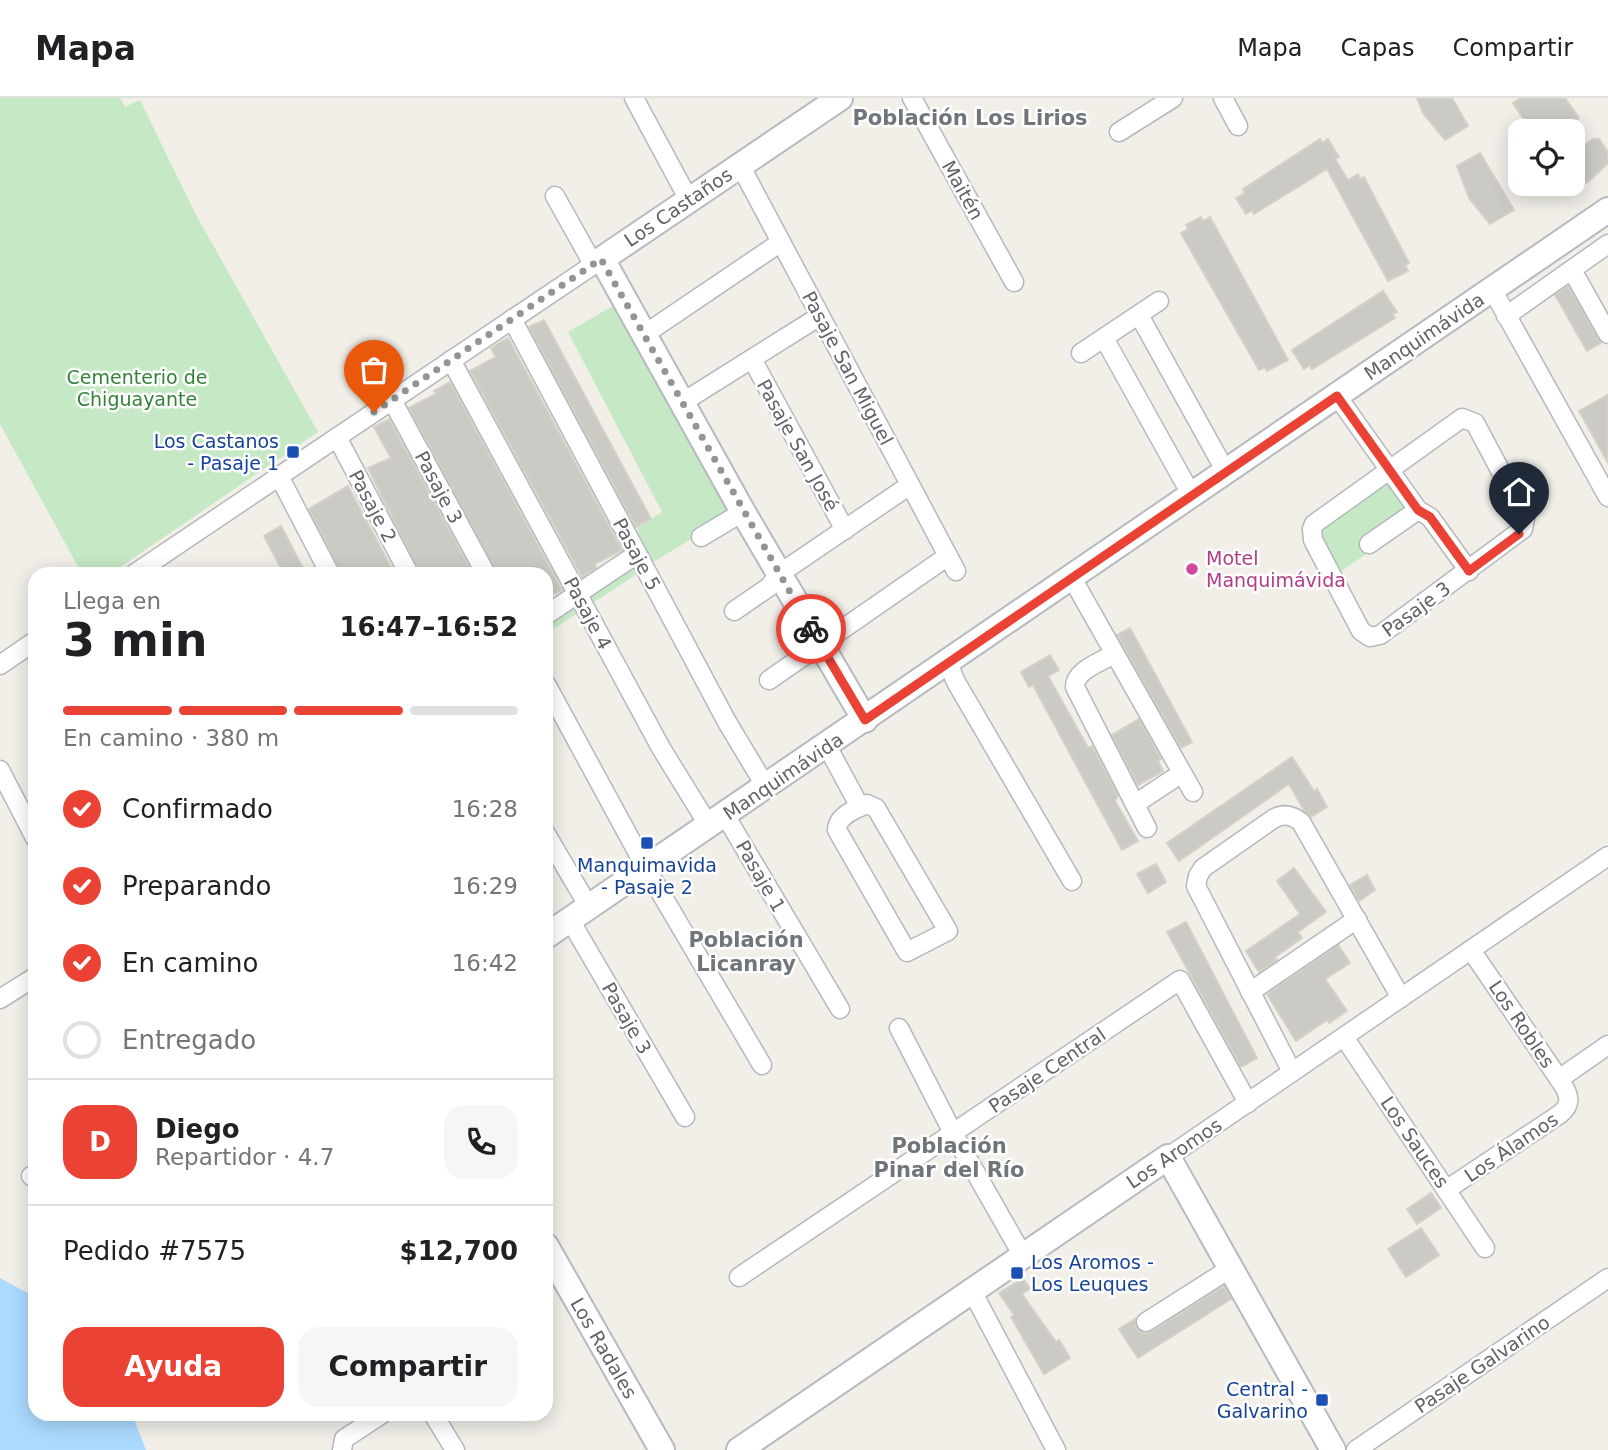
<!DOCTYPE html>
<html lang="es">
<meta charset="utf-8">
<style>
:root{--surface:#fff;--page:#f6f6f6;--text:#202124;--muted:#757577;--line:#e0e0e0;--accent:#ea4335}
body{margin:0;font-family:"DejaVu Sans",sans-serif;background:var(--page);color:var(--text);height:100vh;display:flex;flex-direction:column;font-size:26px;white-space:nowrap}
*{box-sizing:border-box;margin:0}
p{font-size:23px;color:var(--muted)}
.icon{flex:none;width:38px;height:38px;fill:none;stroke:currentColor;stroke-width:2;stroke-linecap:round;stroke-linejoin:round}
.map{position:relative;flex:1;overflow:hidden}
.sheet{position:absolute;left:28px;top:469px;width:525px;height:854px;display:flex;flex-direction:column;background:var(--surface);border-radius:21px;box-shadow:0 4px 18px #0003}
.sheet>*{flex:none}
.tools{position:absolute;left:1508px;top:21px;display:grid;gap:14px}
.tools a{display:grid;place-items:center;width:77px;height:77px;border-radius:14px;background:var(--surface);box-shadow:0 4px 18px #0003;font-size:35px}
.pin{position:absolute;display:grid;place-items:center;width:60px;height:60px;color:#fff;margin:-72px -30px;border-radius:50% 50% 50% 0;rotate:-45deg;box-shadow:0 0 7px #0007}
.pin .icon{rotate:45deg}
.courier{position:absolute;display:grid;place-items:center;width:70px;height:70px;margin:-35px;border:5px solid #ea4335;border-radius:50%;background:#fff;color:#222;box-shadow:0 2px 9px #0007}
.headline em{font-style:normal;font-weight:600}
.headline div{display:flex;flex-direction:column-reverse}
.headline{display:flex;align-items:center;justify-content:space-between;height:119px;padding:0 35px}
h1{font-size:46px;font-weight:600;line-height:52px}
.bar{display:grid;grid-template-columns:repeat(4,1fr);gap:10px 7px;align-content:center;height:84px;padding:0 35px}
.bar i{height:9px;border-radius:5px;background:var(--line)}
.bar .selected{background:var(--accent)}
.bar p{grid-column:span 4}
.line{display:flex;align-items:center;gap:18px;padding:0 35px;border-top:2px solid var(--line)}
.line div{flex:1}
.round{display:grid;place-items:center;flex:none;width:74px;height:74px;border-radius:21px;background:var(--page)}
ol{padding:0 35px;list-style:none}
li{display:flex;align-items:center;gap:21px;height:77px}
li p{margin-inline-start:auto}
li .icon{padding:7px;border-radius:50%;background:var(--accent);color:#fff;stroke-width:4}
li:last-child{color:var(--muted)}
li i{width:38px;height:38px;border:4px solid var(--line);border-radius:50%}
.cta{display:flex;gap:14px;margin-top:auto;padding:14px 35px}
.cta a{flex:1;height:80px;border-radius:21px;background:var(--accent);color:#fff;font-size:28px;font-weight:600;line-height:80px;text-align:center}
.cta a+a{background:var(--page);color:var(--text)}
header{display:flex;align-items:center;gap:42px;box-sizing:border-box;height:98px;padding:0 35px;background:var(--surface);border-bottom:2px solid var(--line)}
header strong{font-size:33px}
nav{display:flex;gap:38px;margin-inline-start:auto;font-size:24px}
.map>svg:first-child{display:block}
</style>
<header>
<strong>Mapa</strong>
<nav><a>Mapa</a><a>Capas</a><a>Compartir</a></nav>
</header>
<div class="map">
<svg width="1608" height="1352" viewBox="0 0 1608 1352">
<rect width="100%" height="100%" fill="#f1efe8"/>
<g fill="#c5e8c5">
<polygon points="0,0 120,0 125,9 140,2 195,115 318,334 110,476 82,476 0,326"/>
<polygon points="616,206 734,415 650,466 637,430 662,414 568,234"/>
<polygon points="1386,380 1407,413 1369,454 1340,474 1320,444 1319,427"/>
<polygon points="629,467 637,476 546,536 546,517"/>
</g>
<polygon fill="#aadaff" points="0,1180 35,1199 35,1316 132,1316 146,1352 0,1352"/>
<g fill="#cccac5" stroke="#d6d1c6" stroke-width="2">
<polygon points="1417,0 1452,0 1468,28 1445,42 1423,15"/>
<polygon points="1521,0 1565,0 1579,20 1559,33 1532,33 1513,5"/>
<polygon points="1320,41 1322,45 1328,41 1339,59 1335,61 1348,82 1358,76 1360,81 1364,79 1409,165 1405,167 1408,173 1388,183 1327,71 1254,116 1252,112 1246,116 1236,100 1245,95 1243,91"/>
<polygon points="1593,41 1599,41 1608,54 1608,65 1588,84 1573,91 1573,55"/>
<polygon points="1480,55 1514,112 1490,126 1469,100 1457,68"/>
<polygon points="1201,119 1203,123 1210,119 1288,262 1267,273 1265,269 1259,272 1181,135 1188,131 1186,127"/>
<polygon points="1568,188 1601,245 1587,253 1555,197"/>
<polygon points="1383,193 1397,214 1392,216 1395,220 1312,271 1310,267 1304,271 1292,252"/>
<polygon points="544,222 651,421 636,429 529,229"/>
<polygon points="508,240 622,452 595,466 596,470 582,479 470,273 496,259 491,250"/>
<polygon points="450,284 562,492 546,500 546,476 497,476 409,310 436,296 434,293"/>
<polygon points="1608,297 1608,365 1579,313"/>
<polygon points="389,321 473,476 420,476 368,370 391,360 374,329"/>
<polygon points="348,388 392,471 383,476 341,476 309,411"/>
<polygon points="281,428 293,451 306,476 284,476 264,438"/>
<polygon points="1130,530 1192,644 1181,650 1117,537"/>
<polygon points="1050,557 1059,572 1048,578 1088,650 1092,648 1118,698 1115,703 1138,743 1122,752 1033,587 1029,589 1021,574"/>
<polygon points="1139,621 1161,661 1158,663 1163,673 1138,687 1112,637"/>
<polygon points="1292,659 1314,693 1317,691 1327,709 1311,719 1304,712 1289,686 1179,763 1167,745"/>
<polygon points="1156,766 1166,784 1148,795 1137,776"/>
<polygon points="1294,770 1326,814 1298,834 1302,840 1275,859 1277,862 1259,874 1246,853 1300,816 1277,783"/>
<polygon points="1367,777 1375,792 1359,803 1350,787"/>
<polygon points="1186,824 1257,960 1241,969 1167,834"/>
<polygon points="1338,847 1350,865 1325,881 1347,913 1329,925 1327,922 1296,943 1267,896"/>
<polygon points="1431,1095 1441,1110 1417,1126 1407,1111"/>
<polygon points="1421,1130 1439,1157 1406,1179 1388,1151"/>
<polygon points="1023,1180 1030,1191 1022,1196 1056,1244 1059,1242 1070,1260 1044,1276 1011,1219 1014,1217 999,1195"/>
<polygon points="1224,1188 1231,1201 1138,1260 1119,1231 1135,1221 1136,1229 1140,1234 1145,1236 1151,1234"/>
</g>
<g fill="none" stroke-linecap="round" stroke-linejoin="round">
<defs>
<g id="street">
<polyline points="634,0 689,102"/>
<polyline points="912,0 1014,184"/>
<polyline points="1223,0 1238,28"/>
<polyline points="1119,34 1173,0"/>
<polyline points="740,67 956,473"/>
<polyline points="555,98 593,166"/>
<polyline points="1572,172 1608,236"/>
<polyline points="1492,191 1608,399"/>
<polyline points="1139,217 1226,374"/>
<polyline points="1506,218 1608,146"/>
<polyline points="512,221 727,624 766,689"/>
<polyline points="645,236 781,144"/>
<polyline points="1104,240 1192,398"/>
<polyline points="1081,255 1159,203"/>
<polyline points="752,261 845,432"/>
<polyline points="451,262 661,650 709,728"/>
<polyline points="1337,298 1418,412 1430,419 1469,473"/>
<polyline points="392,302 486,476"/>
<polyline points="683,304 820,218"/>
<polygon points="1462,320 1475,325 1523,415 1525,420 1523,431 1380,537 1370,539 1361,533 1313,442 1312,431 1314,426"/>
<polyline points="337,339 409,476"/>
<polyline points="279,378 330,476"/>
<polyline points="701,439 743,414"/>
<polyline points="1369,446 1418,412"/>
<polyline points="134,476 602,161"/>
<polyline points="1072,480 1193,694"/>
<polyline points="734,513 769,489 779,476 910,387"/>
<polyline points="546,517 637,456"/>
<path d="M1114 556C1101 564 1075 572 1075 589L1147 730"/>
<polyline points="948,565 956,584 1072,783"/>
<polyline points="0,567 35,543"/>
<polyline points="769,582 948,458"/>
<polyline points="546,586 646,770 762,967"/>
<polyline points="827,648 860,709"/>
<polyline points="0,672 35,740"/>
<path d="M867 706 876 710 948 833 907 854 837 732C837 718 855 711 867 706Z"/>
<polyline points="1135,706 1182,675"/>
<polyline points="725,717 840,911"/>
<polyline points="546,736 589,809"/>
<polyline points="570,822 685,1019"/>
<polyline points="1250,894 1357,821"/>
<polyline points="0,901 35,879"/>
<polyline points="899,930 953,1035 1023,1158"/>
<polyline points="1344,939 1485,1150"/>
<path d="M1292 974 1196 788 1198 778 1203 770 1273 721C1283 715 1292 717 1301 724L1401 900"/>
<polyline points="1559,981 1608,947"/>
<polyline points="1168,1059 1608,758"/>
<polyline points="31,1078 35,1077"/>
<path d="M1446 1092 1560 1016C1574 1005 1568 994 1559 981L1471 852"/>
<polyline points="739,1179 1180,882 1248,1005"/>
<polyline points="972,1193 1056,1352"/>
<polyline points="1146,1224 1231,1170"/>
<polyline points="433,1316 455,1352"/>
<polyline points="342,1352 344,1341 382,1316"/>
<polyline points="1356,1352 1608,1180"/>
</g>
<g id="secondary">
<polyline points="840,0 602,161 743,414 865,622"/>
<polyline points="546,838 1608,112"/>
<polyline points="546,1148 662,1352"/>
<polyline points="739,1352 1168,1059 1333,1352"/>
</g>
</defs>
<use href="#street" stroke="#b5b8bc" stroke-width="21"/>
<use href="#secondary" stroke="#b6babf" stroke-width="28"/>
<use href="#street" stroke="#fff" stroke-width="18"/>
<use href="#secondary" stroke="#fff" stroke-width="24"/>
</g>
<g fill="none" stroke-linecap="round" stroke-linejoin="round">
<polyline stroke="#929495" stroke-width="7" stroke-dasharray="0 12.6" points="374,314 601,161 811,531"/>
<polyline stroke="#ea4335" stroke-width="9" points="811,531 865,622 1337,298 1418,412 1430,419 1469,473 1519,436"/>
</g>
<g fill="#1a4fb4" stroke="#fff" stroke-width="2.5">
<rect x="286" y="347" width="14" height="14" rx="3.5"/>
<rect x="640" y="738" width="14" height="14" rx="3.5"/>
<rect x="1010" y="1168" width="14" height="14" rx="3.5"/>
<rect x="1315" y="1295" width="14" height="14" rx="3.5"/>
</g>
<circle fill="#d1479c" stroke="#fff" stroke-width="2.5" cx="1192" cy="471" r="7"/>
<g text-anchor="middle" stroke-width="5" stroke-linejoin="round" paint-order="stroke">
<g font-size="19" fill="#5f6368" stroke="#fff">
<text transform="translate(963 92) rotate(61)" y="7">Maitén</text>
<text transform="translate(678 109) rotate(-34)" y="7">Los Castaños</text>
<text transform="translate(1424 238) rotate(-34)" y="7">Manquimávida</text>
<text transform="translate(848 270) rotate(62)" y="7">Pasaje San Miguel</text>
<text transform="translate(798 347) rotate(61)" y="7">Pasaje San José</text>
<text transform="translate(439 389) rotate(62)" y="7">Pasaje 3</text>
<text transform="translate(373 408) rotate(62)" y="7">Pasaje 2</text>
<text transform="translate(637 456) rotate(62)" y="7">Pasaje 5</text>
<text transform="translate(1416 511) rotate(-36)" y="7">Pasaje 3</text>
<text transform="translate(588 515) rotate(62)" y="7">Pasaje 4</text>
<text transform="translate(783 678) rotate(-34)" y="7">Manquimávida</text>
<text transform="translate(761 778) rotate(60)" y="7">Pasaje 1</text>
<text transform="translate(627 920) rotate(60)" y="7">Pasaje 3</text>
<text transform="translate(1522 926) rotate(56)" y="7">Los Robles</text>
<text transform="translate(1047 972) rotate(-34)" y="7">Pasaje Central</text>
<text transform="translate(1415 1044) rotate(56)" y="7">Los Sauces</text>
<text transform="translate(1511 1049) rotate(-34)" y="7">Los Álamos</text>
<text transform="translate(1174 1055) rotate(-34)" y="7">Los Aromos</text>
<text transform="translate(604 1250) rotate(60)" y="7">Los Radales</text>
<text transform="translate(1482 1266) rotate(-34)" y="7">Pasaje Galvarino</text>
</g>
<g font-size="19" fill="#348238" stroke="#fff">
<text x="137" y="286">Cementerio de<tspan x="137" dy="22">Chiguayante</tspan></text>
</g>
<g font-size="19" fill="#164399" stroke="#fff" text-anchor="end">
<text x="279" y="350">Los Castanos<tspan x="279" dy="22">- Pasaje 1</tspan></text>
<text x="647" y="774" text-anchor="middle">Manquimavida<tspan x="647" dy="22">- Pasaje 2</tspan></text>
<text x="1031" y="1171" text-anchor="start">Los Aromos -<tspan x="1031" dy="22">Los Leuques</tspan></text>
<text x="1308" y="1298">Central -<tspan x="1308" dy="22">Galvarino</tspan></text>
</g>
<g font-size="19" fill="#b23c85" stroke="#fff" text-anchor="start">
<text x="1206" y="467">Motel<tspan x="1206" dy="22">Manquimávida</tspan></text>
</g>
<g font-size="21" font-weight="bold" fill="#70757a" stroke="#fff">
<text x="970" y="27">Población Los Lirios</text>
<text x="746" y="849">Población<tspan x="746" dy="24">Licanray</tspan></text>
<text x="949" y="1055">Población<tspan x="949" dy="24">Pinar del Río</tspan></text>
</g>
</g>
</svg>
<div class="tools">
<a><svg class="icon" aria-label="locate" viewBox="0 0 24 24"><circle cx="12" cy="12" r="6"/><path d="M12 2v4M12 18v4M2 12h4M18 12h4"/></svg></a>
</div>
<div class="pin" style="left:374px;top:314px;background:#ea580c"><svg class="icon" aria-label="bag" viewBox="0 0 24 24"><path d="M5 8h14l-1 12H6zM9 8a3 3 0 0 1 6 0"/></svg></div>
<div class="pin" style="left:1519px;top:436px;background:#1f2937"><svg class="icon" aria-label="home" viewBox="0 0 24 24"><path d="M3 11l9-7 9 7M6 9v11h12V9"/></svg></div>
<div class="courier" style="left:811px;top:531px"><svg class="icon" aria-label="bike" viewBox="0 0 24 24"><circle cx="6" cy="16" r="4"/><circle cx="18" cy="16" r="4"/><path d="M6 16l4-8h5l3 8M10 8l3 8H6M13 5h3"/></svg></div>
<section class="sheet">
<div class="headline"><div><h1>3 min</h1><p>Llega en</p></div><em>16:47–16:52</em></div>
<div class="bar"><i class="selected"></i><i class="selected"></i><i class="selected"></i><i></i><p>En camino · 380 m</p></div>
<ol>
<li><svg class="icon" aria-label="check" viewBox="0 0 24 24"><path d="M5 12l5 5 9-10"/></svg>Confirmado<p>16:28</p></li>
<li><svg class="icon" aria-label="check" viewBox="0 0 24 24"><path d="M5 12l5 5 9-10"/></svg>Preparando<p>16:29</p></li>
<li><svg class="icon" aria-label="check" viewBox="0 0 24 24"><path d="M5 12l5 5 9-10"/></svg>En camino<p>16:42</p></li>
<li><i></i>Entregado</li>
</ol>
<div class="line" style="height:126px"><b class="round" style="background:var(--accent);color:#fff">D</b><div><b>Diego</b><p>Repartidor · 4.7</p></div><a class="round"><svg class="icon" aria-label="phone" viewBox="0 0 24 24"><path d="M5 4h4l2 5-3 2q2 4 5 5l2-3 5 2v4C11 20 4 13 5 4z"/></svg></a></div>
<div class="line" style="height:91px"><div>Pedido #7575</div><b>$12,700</b></div>
<div class="cta"><a>Ayuda</a><a>Compartir</a></div>
</section>
</div>
